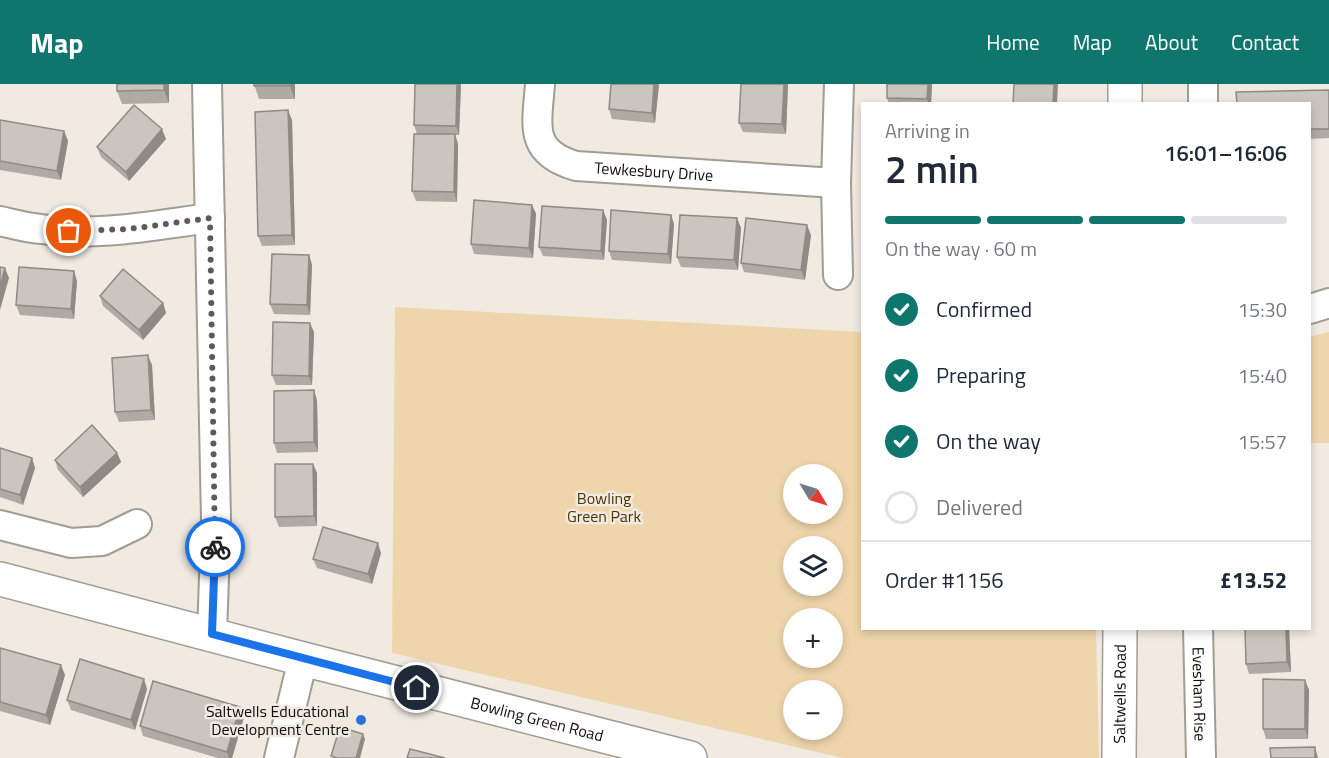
<!DOCTYPE html>
<meta charset="utf-8">
<style>
:root{--surface:#fff;--page:#f2f2f3;--text:#1f2937;--muted:#747a83;--line:#e0e1e3;--accent:#0f766e}
body{margin:0;font-family:"Titillium Web",sans-serif;background:var(--page);color:var(--text);height:100vh;display:flex;flex-direction:column;font-size:22px;white-space:nowrap}
*{box-sizing:border-box;margin:0}
p{font-size:20px;color:var(--muted)}
.icon{flex:none;width:33px;height:33px;fill:none;stroke:currentColor;stroke-width:2;stroke-linecap:round;stroke-linejoin:round}
.map{position:relative;flex:1;overflow:hidden}
.details{position:absolute;left:861px;top:18px;width:450px;height:528px;display:flex;flex-direction:column;background:var(--surface);border-radius:0px;box-shadow:0 3px 9px #0003}
.details>*{flex:none}
.needle{width:39px;rotate:128deg}
.fabs{position:absolute;left:783px;top:380px;display:grid;gap:12px}
.fabs a{display:grid;place-items:center;width:60px;height:60px;border-radius:50%;background:var(--surface);box-shadow:0 3px 9px #0003;font-size:30px}
.pin{position:absolute;display:grid;place-items:center;width:51px;height:51px;color:#fff;margin:-26px;border:3px solid #fff;border-radius:50%;box-shadow:0 2px 6px #0007}
.courier{position:absolute;display:grid;place-items:center;width:60px;height:60px;margin:-30px;border:4px solid #1a73e8;border-radius:50%;background:#fff;color:#222;box-shadow:0 2px 8px #0007}
.overview em{font-style:normal;font-weight:600}
.overview div{display:flex;flex-direction:column-reverse}
.overview{display:flex;align-items:center;justify-content:space-between;height:102px;padding:0 24px}
h1{font-size:39px;font-weight:600;line-height:45px}
.bar{display:grid;grid-template-columns:repeat(4,1fr);gap:9px 6px;align-content:center;height:72px;padding:0 24px}
.bar i{height:8px;border-radius:4px;background:var(--line)}
.bar .current{background:var(--accent)}
.bar p{grid-column:span 4}
.line{display:flex;align-items:center;gap:15px;padding:0 24px;border-top:2px solid var(--line)}
.line div{flex:1}
ol{padding:0 24px;list-style:none}
li{display:flex;align-items:center;gap:18px;height:66px}
li p{margin-inline-start:auto}
li .icon{padding:6px;border-radius:50%;background:var(--accent);color:#fff;stroke-width:4}
li:last-child{color:var(--muted)}
li i{width:33px;height:33px;border:3px solid var(--line);border-radius:50%}
header{display:flex;align-items:center;gap:36px;box-sizing:border-box;height:84px;padding:0 30px;background:var(--accent);color:#fff}
header strong{font-size:28px}
nav{display:flex;gap:33px;margin-inline-start:auto;font-size:21px}
.map>svg:first-child{display:block}
</style>
<header>
<strong>Map</strong>
<nav><a>Home</a><a>Map</a><a>About</a><a>Contact</a></nav>
</header>
<div class="map">
<svg width="1329" height="674" viewBox="0 0 1329 674">
<rect width="100%" height="100%" fill="#f0eae1"/>
<g fill="#efd5ab" fill-rule="evenodd">
<path d="M395 223 862 248V544L1096 545 1099 674H843L392 569ZM794 390H832V429H794ZM794 462H832V501H794ZM794 534H832V573H794ZM794 606H832V645H794Z"/>
<polygon points="1329,248 1329,359 1310,359 1310,253"/>
</g>
<g fill="none" stroke-linecap="round" stroke-linejoin="round">
<defs>
<g id="street">
<polyline points="207,0 216,436 212,550"/>
<path id="s1" d="M540 0C537 41 528 68 576 82L836 99"/>
<polyline points="1203,20 1203,0"/>
<path d="M0 137C13 140 27 144 41 145 97 153 155 141 210 134"/>
<polyline points="838,191 836,99 839,0"/>
<polyline points="1310,225 1329,219"/>
<polyline points="0,441 71,459 102,457 137,440"/>
<path id="s2" d="M1198 544 1201 674"/>
<polyline points="279,674 303,575"/>
</g>
<g id="secondary">
<polyline points="1125,20 1125,0"/>
<path id="s3" d="M0 495 303 575 690 674"/>
<path id="s4" d="M1119 674 1120 544"/>
</g>
</defs>
<use href="#street" stroke="#a19c94" stroke-width="32"/>
<use href="#secondary" stroke="#a19c94" stroke-width="36"/>
<use href="#street" stroke="#fff" stroke-width="28"/>
<use href="#secondary" stroke="#fff" stroke-width="33"/>
</g>
<g fill="#afaaa3">
<polygon points="169,0 169,19 122,20 117,7"/>
<polygon points="254,0 295,0 295,15 259,15"/>
<polygon points="461,0 459,51 455,51 458,60 457,118 416,117 412,107 417,50 414,41"/>
<polygon points="659,0 655,39 612,35 609,25"/>
<polygon points="741,0 788,0 786,50 743,48 739,39"/>
<polygon points="887,0 932,0 931,20 889,20 887,14"/>
<polygon points="1329,6 1329,54 1310,55 1310,20"/>
<polygon points="0,36 64,47 68,57 61,96 0,86"/>
<polygon points="292,36 295,161 262,162 258,152"/>
<polygon points="166,55 129,97 101,73 97,63"/>
<polygon points="532,121 536,130 533,174 474,170 471,160"/>
<polygon points="603,126 607,136 604,176 543,172 539,163"/>
<polygon points="671,131 674,140 671,180 612,176 609,167"/>
<polygon points="737,134 741,144 738,186 681,183 677,173"/>
<polygon points="811,151 805,196 744,188 741,179"/>
<polygon points="309,171 312,181 310,231 274,230 270,220"/>
<polygon points="77,197 74,235 20,231 16,221"/>
<polygon points="100,212 163,219 166,229 143,256 103,222"/>
<polygon points="314,248 312,301 276,301 272,291"/>
<polygon points="152,281 155,336 119,338 115,328"/>
<polygon points="317,316 318,368 277,369 274,359"/>
<polygon points="0,364 32,374 35,384 23,421 0,413"/>
<polygon points="117,369 121,378 83,413 58,386 55,376"/>
<polygon points="313,380 317,389 317,442 279,443 275,433"/>
<polygon points="381,469 372,500 317,484 313,475"/>
<polygon points="1245,544 1289,544 1291,588 1249,590 1246,580"/>
<polygon points="0,564 65,591 50,641 0,627"/>
<polygon points="1305,596 1309,606 1308,655 1266,655 1263,645"/>
<polygon points="147,605 135,646 71,626 67,616"/>
<polygon points="240,623 244,633 232,674 218,674 143,652 140,642"/>
</g>
<g fill="#8e8b84">
<polygon points="164,0 169,0 169,19 164,6"/>
<polygon points="290,0 295,0 295,15 290,2"/>
<polygon points="457,0 461,0 459,51 456,42"/>
<polygon points="654,0 659,0 655,39 652,29"/>
<polygon points="784,0 788,0 786,50 782,40"/>
<polygon points="928,0 932,0 931,20 929,20 927,15"/>
<polygon points="1054,0 1058,0 1057,20 1053,20"/>
<polygon points="288,26 292,36 295,161 292,151"/>
<polygon points="162,45 166,55 129,97 126,88"/>
<polygon points="64,47 68,57 61,96 57,87"/>
<polygon points="455,50 458,60 457,118 454,108"/>
<polygon points="532,121 536,130 533,174 529,164"/>
<polygon points="603,126 607,136 604,176 601,167"/>
<polygon points="671,131 674,140 671,180 668,170"/>
<polygon points="737,134 741,144 738,186 734,176"/>
<polygon points="807,141 811,151 805,196 801,186"/>
<polygon points="309,171 312,181 310,231 307,221"/>
<polygon points="5,184 9,194 0,226 0,203"/>
<polygon points="74,187 77,197 74,235 71,225"/>
<polygon points="163,219 166,229 143,256 139,246"/>
<polygon points="310,239 314,248 312,301 309,292"/>
<polygon points="148,271 152,281 155,336 151,326"/>
<polygon points="314,306 317,316 318,368 314,358"/>
<polygon points="117,369 121,378 83,413 80,403"/>
<polygon points="32,374 35,384 23,421 20,411"/>
<polygon points="313,380 317,389 317,442 314,432"/>
<polygon points="378,459 381,469 372,500 368,490"/>
<polygon points="1286,544 1289,544 1291,588 1287,578"/>
<polygon points="61,581 65,591 50,641 46,631"/>
<polygon points="144,595 147,605 135,646 131,636"/>
<polygon points="1305,596 1309,606 1308,655 1305,645"/>
<polygon points="240,623 244,633 232,674 229,674 227,668"/>
<polygon points="363,650 365,655 360,674 356,674"/>
<polygon points="1315,663 1318,674 1315,674"/>
</g>
<g fill="#cbc6bd" stroke="#8e8b84" stroke-width="1.5">
<polygon points="117,0 164,0 164,6 117,7"/>
<rect x="254" y="0" width="36" height="2"/>
<polygon points="415,0 457,0 456,42 414,41"/>
<polygon points="611,0 654,0 652,29 609,25"/>
<polygon points="741,0 784,0 782,40 739,39"/>
<polygon points="887,0 928,0 927,15 887,14"/>
<polygon points="1014,0 1054,0 1053,20 1013,20"/>
<polygon points="1329,6 1329,45 1310,45 1310,20 1237,20 1236,8"/>
<polygon points="134,21 162,45 126,88 97,63"/>
<polygon points="288,26 292,151 258,152 255,28"/>
<polygon points="0,36 64,47 57,87 0,77"/>
<polygon points="414,50 455,50 454,108 412,107"/>
<polygon points="474,116 532,121 529,164 471,160"/>
<polygon points="542,122 603,126 601,167 539,163"/>
<polygon points="611,126 671,131 668,170 609,167"/>
<polygon points="680,131 737,134 734,176 677,173"/>
<polygon points="746,134 807,141 801,186 741,179"/>
<polygon points="272,170 309,171 307,221 270,220"/>
<polygon points="0,183 5,184 0,203"/>
<polygon points="19,183 74,187 71,225 16,221"/>
<polygon points="123,185 163,219 139,246 100,212"/>
<polygon points="273,238 310,239 309,292 272,291"/>
<polygon points="148,271 151,326 115,328 112,274"/>
<polygon points="314,306 314,358 274,359 274,307"/>
<polygon points="92,341 117,369 80,403 55,376"/>
<polygon points="0,364 32,374 20,411 0,405"/>
<polygon points="275,380 313,380 314,432 275,433"/>
<polygon points="323,443 378,459 368,490 313,475"/>
<polygon points="1245,544 1286,544 1287,578 1246,580"/>
<polygon points="0,564 61,581 46,631 0,618"/>
<polygon points="80,575 144,595 131,636 67,616"/>
<polygon points="1263,595 1305,596 1305,645 1263,645"/>
<polygon points="153,597 240,623 227,668 140,642"/>
<polygon points="340,643 363,650 356,674 337,674 331,672"/>
<polygon points="1315,663 1315,674 1271,674 1270,664"/>
<polygon points="410,665 445,674 407,674"/>
</g>
<g fill="none" stroke-linecap="round" stroke-linejoin="round">
<polyline stroke="#5e5a55" stroke-width="6" stroke-dasharray="0 10.8" points="69,147 129,145 210,134 215,463"/>
<polyline stroke="#1a73e8" stroke-width="8" points="215,463 212,550 417,604"/>
</g>
<circle fill="#2b70dd" stroke="#f0eae1" stroke-width="2" cx="361" cy="636" r="6"/>
<g text-anchor="middle" stroke-width="5" stroke-linejoin="round" paint-order="stroke">
<g font-size="16" fill="#0f0d0a" stroke="#f0eae1">
<text dy="6" stroke="none"><textPath href="#s1" startOffset="180">Tewkesbury Drive</textPath></text>
<text dy="6" stroke="none"><textPath href="#s4" startOffset="64">Saltwells Road</textPath></text>
<text dy="6" stroke="none"><textPath href="#s2" startOffset="66">Evesham Rise</textPath></text>
<text dy="6" stroke="none"><textPath href="#s3" startOffset="555">Bowling Green Road</textPath></text>
</g>
<g font-size="16" fill="#4d3607" stroke="#f0eae1">
<text x="604" y="420">Bowling<tspan x="604" dy="18">Green Park</tspan></text>
</g>
<g font-size="16" fill="#0f0d0a" stroke="#f0eae1" text-anchor="end">
<text x="349" y="633">Saltwells Educational<tspan x="349" dy="18">Development Centre</tspan></text>
</g>
</g>
</svg>
<div class="fabs">
<a><svg class="needle" viewBox="-14 -14 28 28"><path d="M0-13l5 13h-10z" fill="#e53935"/><path d="M0 13l5-13h-10z" fill="#747a83"/></svg></a>
<a><svg class="icon" aria-label="layers" viewBox="0 0 24 24"><path d="M12 4l9 5-9 5-9-5zM3 14l9 5 9-5"/></svg></a>
<a>+</a>
<a>−</a>
</div>
<div class="pin" style="left:69px;top:147px;background:#ea580c"><svg class="icon" aria-label="bag" viewBox="0 0 24 24"><path d="M5 8h14l-1 12H6zM9 8a3 3 0 0 1 6 0"/></svg></div>
<div class="pin" style="left:417px;top:604px;background:#1f2937"><svg class="icon" aria-label="home" viewBox="0 0 24 24"><path d="M3 11l9-7 9 7M6 9v11h12V9"/></svg></div>
<div class="courier" style="left:215px;top:463px"><svg class="icon" aria-label="bike" viewBox="0 0 24 24"><circle cx="6" cy="16" r="4"/><circle cx="18" cy="16" r="4"/><path d="M6 16l4-8h5l3 8M10 8l3 8H6M13 5h3"/></svg></div>
<section class="details">
<div class="overview"><div><h1>2 min</h1><p>Arriving in</p></div><em>16:01–16:06</em></div>
<div class="bar"><i class="current"></i><i class="current"></i><i class="current"></i><i></i><p>On the way · 60 m</p></div>
<ol>
<li><svg class="icon" aria-label="check" viewBox="0 0 24 24"><path d="M5 12l5 5 9-10"/></svg>Confirmed<p>15:30</p></li>
<li><svg class="icon" aria-label="check" viewBox="0 0 24 24"><path d="M5 12l5 5 9-10"/></svg>Preparing<p>15:40</p></li>
<li><svg class="icon" aria-label="check" viewBox="0 0 24 24"><path d="M5 12l5 5 9-10"/></svg>On the way<p>15:57</p></li>
<li><i></i>Delivered</li>
</ol>
<div class="line" style="height:78px"><div>Order #1156</div><b>£13.52</b></div>
</section>
</div>
